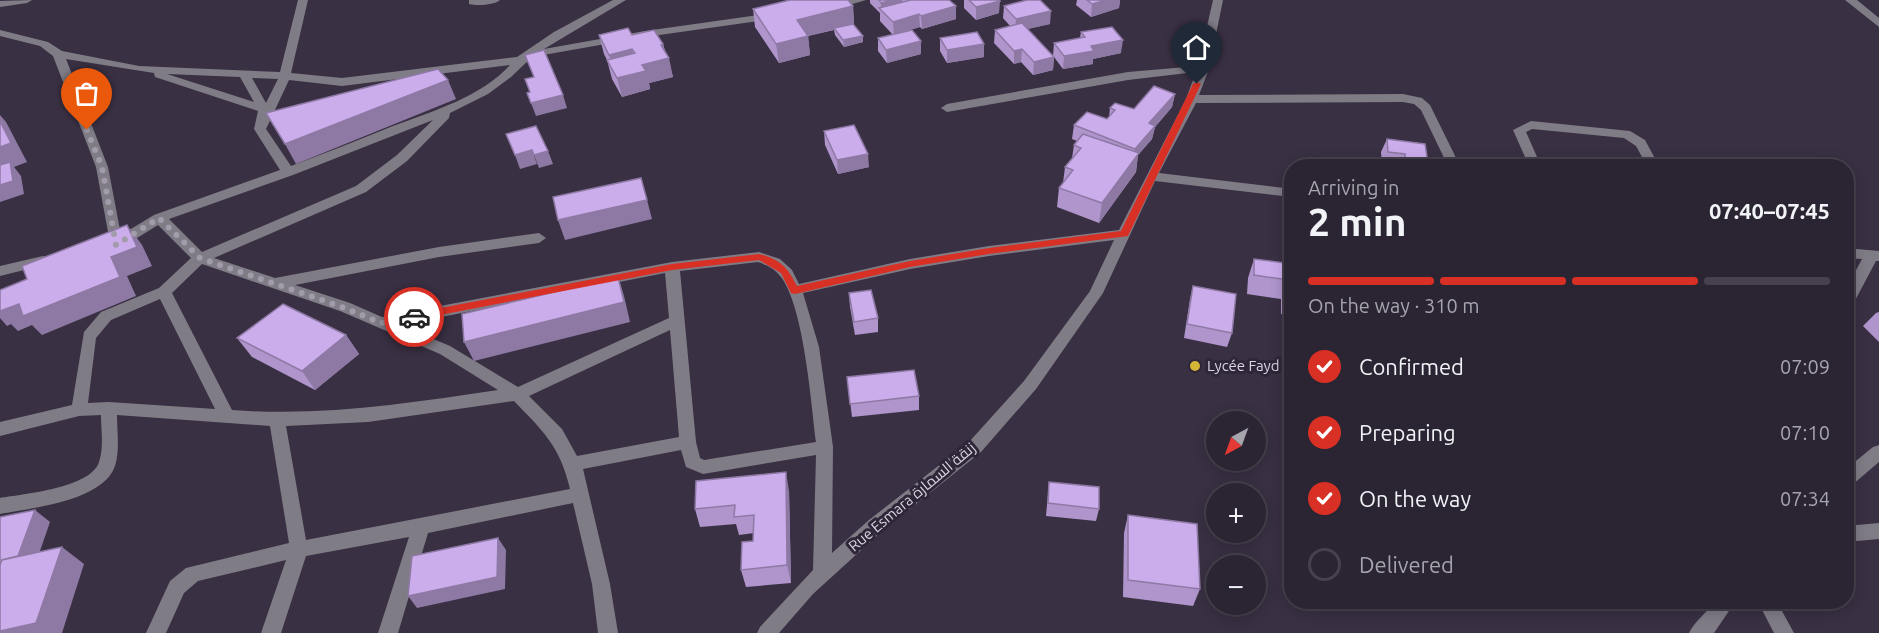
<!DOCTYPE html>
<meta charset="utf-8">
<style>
:root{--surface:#2b2432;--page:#332c3a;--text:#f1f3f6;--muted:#a6a4ac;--line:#47414d;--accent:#d93025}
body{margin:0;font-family:Ubuntu,Cairo,sans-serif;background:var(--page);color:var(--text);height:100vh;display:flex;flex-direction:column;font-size:22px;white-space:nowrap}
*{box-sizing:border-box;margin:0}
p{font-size:20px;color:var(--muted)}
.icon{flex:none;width:33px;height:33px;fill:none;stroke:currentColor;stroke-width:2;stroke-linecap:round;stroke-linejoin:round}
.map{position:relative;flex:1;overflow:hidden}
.side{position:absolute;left:1284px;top:159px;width:570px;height:450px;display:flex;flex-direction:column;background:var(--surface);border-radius:24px;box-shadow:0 3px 15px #0003,0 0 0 2px var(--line)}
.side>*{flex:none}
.needle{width:39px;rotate:221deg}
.buttons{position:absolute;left:1206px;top:411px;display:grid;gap:12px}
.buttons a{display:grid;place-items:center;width:60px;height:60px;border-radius:50%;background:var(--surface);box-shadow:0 3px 15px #0003,0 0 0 2px var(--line);font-size:30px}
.pin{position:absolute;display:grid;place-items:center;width:51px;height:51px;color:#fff;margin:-62px -26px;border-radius:50% 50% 50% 0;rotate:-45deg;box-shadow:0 0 6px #0007}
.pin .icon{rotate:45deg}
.courier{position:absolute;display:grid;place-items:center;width:60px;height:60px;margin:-30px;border:4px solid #d93025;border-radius:50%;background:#fff;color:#222;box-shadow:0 2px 8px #0007}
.head em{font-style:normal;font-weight:700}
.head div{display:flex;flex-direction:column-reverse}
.head{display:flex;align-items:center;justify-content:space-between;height:102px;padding:0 24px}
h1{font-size:39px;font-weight:700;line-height:45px}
.bar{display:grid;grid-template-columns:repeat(4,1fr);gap:9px 6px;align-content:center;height:72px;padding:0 24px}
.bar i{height:8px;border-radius:4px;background:var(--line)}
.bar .current{background:var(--accent)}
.bar p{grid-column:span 4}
ol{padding:0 24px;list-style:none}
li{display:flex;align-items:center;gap:18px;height:66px}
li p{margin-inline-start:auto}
li .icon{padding:6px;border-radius:50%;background:var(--accent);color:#fff;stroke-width:4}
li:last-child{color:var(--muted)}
li i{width:33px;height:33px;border:3px solid var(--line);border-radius:50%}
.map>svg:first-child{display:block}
</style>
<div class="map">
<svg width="1879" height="633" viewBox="0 0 1879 633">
<rect width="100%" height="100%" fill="#393043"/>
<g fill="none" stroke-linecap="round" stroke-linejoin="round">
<g fill="#807c86" fill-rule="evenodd">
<polygon points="32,0 27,3 0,7 0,1"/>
<path d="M298 0H308L291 73 342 78 517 57 554 32 613 0H626L544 49 645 31 773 13 778 16 773 19 645 37 532 57 511 77 488 94 450 113 449 118 407 161 366 192 214 258 275 278 439 247 539 233 546 238 539 243 439 257 295 285 350 303 382 317 672 262 759 252 780 259 792 270 799 284 910 259 989 246 1119 230 1186 99 1196 72 1128 80 947 112 941 108 947 104 1128 72 1198 66 1213 0H1223L1209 69 1199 95 1403 94 1422 98 1430 105 1460 166H1448L1421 110 1414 104 1403 102 1196 103 1159 173 1292 189V197L1155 181 1103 293 1036 389 981 452 881 532 813 594 779 633H757L760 627 813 570 816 455 703 474 686 467 681 450 583 469 610 584 618 633H598L592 584 573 503 428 533 398 633H378L409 537 306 556 281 633H261L286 560 198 581 184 593 166 633H146L170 581 186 568 289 543 270 426 117 415C117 431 120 450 115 466 103 501 32 508 0 514V498C23 494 91 488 99 462 104 448 101 430 101 415L79 416 0 436V422L72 405 84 332 101 312 159 288 191 258 158 225 121 248H111L96 167 53 56 40 46 0 36V30L48 42 62 51 139 66 280 72ZM66 59 154 73 155 77 258 111 254 129 280 170 154 215 121 235 108 167ZM510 65C481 97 433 111 393 126 359 140 325 153 291 166L266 129 289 80 342 86ZM167 74 240 77 254 102ZM252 78 278 79 266 103ZM433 120 397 155 356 186 202 252 169 219 293 175ZM1114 240 1090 291 1024 381 969 442 869 520 832 553 833 447 819 347 803 293 910 269 989 256ZM758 262C767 265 775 269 781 277 804 308 811 402 816 442L704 460 700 458 696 442 680 271ZM202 264 340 311 440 354 498 390C409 403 322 417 232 410L172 293ZM665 273 669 318 518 387 450 346 400 325ZM160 299 215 409 109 402 88 403 96 338 111 320ZM670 330 679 437 577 456 562 429 529 396ZM514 401C543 431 560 446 570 489L306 540 286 426 368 422Z"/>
<path d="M469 0H500C494 5 478 6 469 4Z"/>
<polygon points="848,0 866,0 832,10 827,7"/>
<polygon points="1845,0 1857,0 1879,18 1879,27"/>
<polygon points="1531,121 1630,131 1645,140 1659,166 1647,166 1636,146 1624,138 1532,129 1526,132 1541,166 1529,166 1513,130"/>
<polygon points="1846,248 1879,251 1879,261 1876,261 1851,308 1846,309 1846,289 1862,259 1846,258"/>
<polygon points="43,256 48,258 50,261 48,264 0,276 0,266"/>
<polygon points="1879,445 1879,462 1852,485 1846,487 1846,469 1873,447"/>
<polygon points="1879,523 1879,539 1846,542 1846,526"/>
<path d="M1715 602H1735L1714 633H1689C1694 622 1707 612 1715 602Z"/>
<polygon points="1758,602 1777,602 1794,633 1774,633"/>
</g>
</g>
<g fill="#af95cb">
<polygon points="870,0 949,0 956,6 956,19 922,29 920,27 899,33 921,54 887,63 878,51 878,38 893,35 880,21 880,13 870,3"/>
<polygon points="964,0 999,0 999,13 976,20 964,8"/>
<polygon points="1077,0 1120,0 1119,8 1091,17 1076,5"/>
<polygon points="853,6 854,25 863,36 863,42 844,47 835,35 834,30 808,36 810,55 779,63 755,27 753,9"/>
<polygon points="1004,6 1050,24 1027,29 1053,56 1054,43 1080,38 1081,32 1121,53 1093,59 1093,64 1063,69 1054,57 1053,70 1033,75 1021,62 1014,64 994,43 995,30 1010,26 1003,18"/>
<polygon points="599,35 632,35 663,44 673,77 649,83 650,89 622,97 612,79 607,60 604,54"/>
<polygon points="940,38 984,44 984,57 947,63 940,51"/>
<polygon points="1175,94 1172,107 1155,127 1152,139 1138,155 1136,172 1099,223 1057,207 1059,188 1063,183 1065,167 1072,158 1074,145 1077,141 1072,139 1074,125 1107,119 1109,117 1110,108 1134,109"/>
<polygon points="824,131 869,167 838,174 825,145"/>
<polygon points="1387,139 1428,163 1426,166 1393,166 1382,165 1381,152"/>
<polygon points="1254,259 1292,264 1292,315 1281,314 1281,299 1247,294 1248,278"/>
<polygon points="1193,286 1232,333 1227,347 1184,338 1190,299"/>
<polygon points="849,293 878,318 878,332 855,335 850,307"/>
<polygon points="1879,312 1879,342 1863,326 1876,313"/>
<polygon points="346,335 359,354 315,390 252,357 237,338"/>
<polygon points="847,377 919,396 919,410 852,417"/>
<polygon points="1049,482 1099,509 1096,521 1046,516"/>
<polygon points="789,491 791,583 746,587 741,570 753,541 754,533 739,535 736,524 700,527 695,509"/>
<polygon points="1128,515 1200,589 1193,606 1123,597 1124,533"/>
</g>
<g fill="#8e79a5">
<polygon points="892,0 902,0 903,10 881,10 881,3"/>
<polygon points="1106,0 1120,0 1119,8 1091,17 1092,4"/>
<polygon points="1000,1 999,13 976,20 976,7"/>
<polygon points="853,6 854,25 799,38 797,20"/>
<polygon points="956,6 956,19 922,29 921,16"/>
<polygon points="1051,11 1050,24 1015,32 1016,19"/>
<polygon points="919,14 920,27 894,35 893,22"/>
<polygon points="808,36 810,55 779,63 776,44"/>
<polygon points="863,36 863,42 844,47 843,40"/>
<polygon points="1123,40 1121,53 1093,59 1093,64 1063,69 1064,56 1091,46"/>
<polygon points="921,41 921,54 887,63 886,50"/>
<polygon points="663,44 666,58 669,58 673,77 649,83 650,89 622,97 617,78 642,65 661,45"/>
<polygon points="984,44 984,57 947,63 947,50"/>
<polygon points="632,49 637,67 615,74 609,55"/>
<polygon points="1022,49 1021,62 1014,64 1014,51"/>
<polygon points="1054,57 1053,70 1033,75 1034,62"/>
<polygon points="448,80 456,99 296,164 285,144"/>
<polygon points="1175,94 1172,107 1155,127 1152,139 1138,155 1136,172 1099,223 1102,203 1133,161 1135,149 1149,123"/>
<polygon points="563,95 567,108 536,116 531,103"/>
<polygon points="0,115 6,122 27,162 14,167 21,176 24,194 0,202"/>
<polygon points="532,150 537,164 520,169 515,155"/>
<polygon points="548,151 553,164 539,168 534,155"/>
<polygon points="868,154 869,167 838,174 837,160"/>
<polygon points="647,200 652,219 565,240 558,220"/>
<polygon points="127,225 142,245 152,266 127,276 136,296 42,335 32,325 18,331 11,324 7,326 0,318 0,306 111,257"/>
<polygon points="618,277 624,296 630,322 474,361 464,342"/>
<polygon points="346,335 359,354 315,390 302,371"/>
<polygon points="786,472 789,491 791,583 787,565"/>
<polygon points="35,510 50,522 32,574 0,565"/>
<polygon points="498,538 506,550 505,589 417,608 408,596"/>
<polygon points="62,547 84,564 62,633 0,633 0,631"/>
</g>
<g fill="#cbadec" stroke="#8e79a5" stroke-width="1.5">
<polygon points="790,0 848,0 853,6 797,20 808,36 776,44 753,9"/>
<polygon points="879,0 892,0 881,3"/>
<polygon points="911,0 949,0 956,6 921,16 919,14 893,22 879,8"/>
<polygon points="969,0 999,0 1000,1 976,7"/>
<polygon points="1027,0 1040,0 1051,11 1016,19 1004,6"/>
<polygon points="1087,0 1106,0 1092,4"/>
<polygon points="1022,23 1054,57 1034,62 1022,49 1014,51 995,30"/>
<polygon points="853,24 863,36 843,40 834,28"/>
<polygon points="1112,27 1123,40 1091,46 1094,51 1064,56 1054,43 1085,37 1081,32"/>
<polygon points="628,28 632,35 654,30 663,44 661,45 669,58 642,65 646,71 617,78 607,60 635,53 632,49 609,55 599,35"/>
<polygon points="912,30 921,41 886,50 878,38"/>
<polygon points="977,32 984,44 947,50 940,38"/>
<polygon points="544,50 563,95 531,103 527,93 530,92 525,79 534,77 525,55"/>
<polygon points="438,69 448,80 285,144 266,113"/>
<polygon points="1154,86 1175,94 1149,123 1155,126 1135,149 1074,125 1087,112 1107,119 1115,110 1110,108 1115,103 1134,109"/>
<polygon points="0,121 11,143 0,147"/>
<polygon points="854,125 868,154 837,160 824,131"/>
<polygon points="536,126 548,151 534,155 532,150 515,155 506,134"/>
<polygon points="1083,134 1139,153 1102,203 1059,188 1073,170 1065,167 1081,148 1074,145"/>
<polygon points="1387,139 1425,144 1428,163 1405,159 1405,154 1388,152"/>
<polygon points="10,162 13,181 0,185 0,165"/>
<polygon points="641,178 647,200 558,220 553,197"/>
<polygon points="127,225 137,247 111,257 120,277 23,316 19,304 0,311 0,290 27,279 22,266"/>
<polygon points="1254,259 1292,264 1292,295 1288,294 1288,280 1254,275"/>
<polygon points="618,277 624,302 464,342 462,314"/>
<polygon points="1193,286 1236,294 1232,333 1187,324"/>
<polygon points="871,290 878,318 854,322 849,293"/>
<polygon points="283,304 346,335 302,371 237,338"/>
<polygon points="914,370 919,396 850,404 847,377"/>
<polygon points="786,472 787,565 741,570 742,542 753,541 754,515 734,517 735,505 695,509 696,481"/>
<polygon points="1049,482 1099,487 1099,509 1048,503"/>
<polygon points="35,510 18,556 2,560 0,565 0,517"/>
<polygon points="1128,515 1197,524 1200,589 1128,580"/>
<polygon points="498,538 497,577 408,596 412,556"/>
<polygon points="62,547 36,623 0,631 0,565 2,560"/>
</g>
<path fill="#d93025" d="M1197 82 1201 84 1128 236 989 254 910 267 795 294 791 293 781 273 759 260 672 270 414 320 409 317 414 313 672 264 759 254C781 260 787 267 797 286L910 261 989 248 1121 231 1193 84Z"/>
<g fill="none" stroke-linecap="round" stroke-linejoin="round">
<polyline stroke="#a29baa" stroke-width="6" stroke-dasharray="0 10.8" points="87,130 102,167 116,245 159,218 200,258 345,308 381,323 414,317"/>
</g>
<circle fill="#d3b635" stroke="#2f2639" stroke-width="2" cx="1195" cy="366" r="6"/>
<g text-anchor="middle" stroke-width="6" stroke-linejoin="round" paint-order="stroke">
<g font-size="15" fill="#dad5e1" stroke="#2f2639" text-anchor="start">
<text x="1207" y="371">Lycée Fayd</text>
</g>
<g font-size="15" fill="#dad5e1" stroke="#2f2639">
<text transform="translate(912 497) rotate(-40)" y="5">Rue Esmara زنقة السمارة</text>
</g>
</g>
</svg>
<div class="buttons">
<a><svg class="needle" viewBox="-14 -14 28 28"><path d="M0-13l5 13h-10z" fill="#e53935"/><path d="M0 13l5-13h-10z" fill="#a6a4ac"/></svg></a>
<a>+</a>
<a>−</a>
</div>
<div class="pin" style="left:87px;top:130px;background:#ea580c"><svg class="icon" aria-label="bag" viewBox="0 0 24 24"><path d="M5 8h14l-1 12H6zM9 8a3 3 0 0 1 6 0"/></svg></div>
<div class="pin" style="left:1197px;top:84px;background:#1f2937"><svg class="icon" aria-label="home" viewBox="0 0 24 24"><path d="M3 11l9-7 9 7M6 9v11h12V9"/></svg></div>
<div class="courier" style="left:414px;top:317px"><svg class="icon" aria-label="car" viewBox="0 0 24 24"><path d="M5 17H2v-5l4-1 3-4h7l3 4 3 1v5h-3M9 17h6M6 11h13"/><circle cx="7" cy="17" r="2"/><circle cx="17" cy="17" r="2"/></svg></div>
<section class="side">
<div class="head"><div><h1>2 min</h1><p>Arriving in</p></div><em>07:40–07:45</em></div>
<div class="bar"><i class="current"></i><i class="current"></i><i class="current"></i><i></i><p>On the way · 310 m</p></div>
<ol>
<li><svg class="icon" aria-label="check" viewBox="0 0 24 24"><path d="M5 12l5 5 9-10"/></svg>Confirmed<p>07:09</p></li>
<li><svg class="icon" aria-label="check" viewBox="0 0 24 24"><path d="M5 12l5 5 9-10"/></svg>Preparing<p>07:10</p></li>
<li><svg class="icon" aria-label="check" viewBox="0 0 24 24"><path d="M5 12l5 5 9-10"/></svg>On the way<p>07:34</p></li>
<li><i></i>Delivered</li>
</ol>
</section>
</div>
